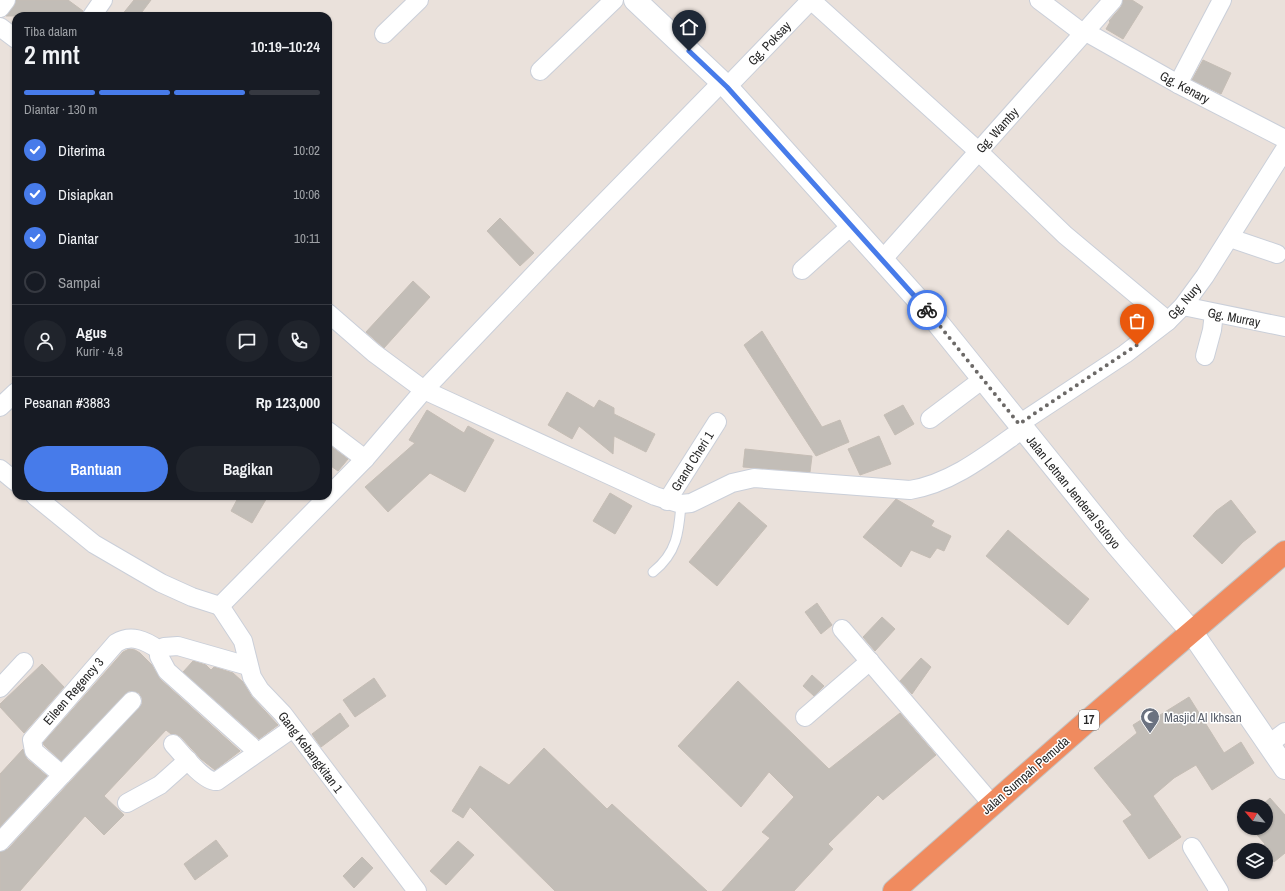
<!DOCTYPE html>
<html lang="id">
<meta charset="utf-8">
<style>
:root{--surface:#171b24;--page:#20242c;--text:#f1f3f6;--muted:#9ea1a6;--line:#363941;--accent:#477bea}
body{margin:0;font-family:"Archivo Narrow",sans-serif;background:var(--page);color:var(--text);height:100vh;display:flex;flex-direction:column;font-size:15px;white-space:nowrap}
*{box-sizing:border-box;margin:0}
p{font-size:13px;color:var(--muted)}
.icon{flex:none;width:22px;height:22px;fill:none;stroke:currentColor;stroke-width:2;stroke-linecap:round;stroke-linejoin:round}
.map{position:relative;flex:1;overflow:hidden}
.panel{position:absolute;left:12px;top:12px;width:320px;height:488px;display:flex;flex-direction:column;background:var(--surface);border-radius:12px;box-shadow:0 1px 3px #0004}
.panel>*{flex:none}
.needle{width:26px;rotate:299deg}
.tools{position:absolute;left:1237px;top:799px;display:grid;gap:8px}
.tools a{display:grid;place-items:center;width:36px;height:36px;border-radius:50%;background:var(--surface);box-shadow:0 1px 3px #0004;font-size:20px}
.pin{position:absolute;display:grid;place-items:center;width:34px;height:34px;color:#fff;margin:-41px -17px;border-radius:50% 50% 50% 0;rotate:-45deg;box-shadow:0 0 4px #0007}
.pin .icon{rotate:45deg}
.courier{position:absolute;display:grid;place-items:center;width:40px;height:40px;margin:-20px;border:3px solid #477bea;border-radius:50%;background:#fff;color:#222;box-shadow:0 1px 5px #0007}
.overview em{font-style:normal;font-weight:600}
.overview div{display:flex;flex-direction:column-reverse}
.overview{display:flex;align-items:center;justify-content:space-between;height:68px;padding:0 12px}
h1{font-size:26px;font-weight:600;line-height:30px}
.bar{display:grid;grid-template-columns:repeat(4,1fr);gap:6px 4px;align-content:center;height:48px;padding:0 12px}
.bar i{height:5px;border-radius:3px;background:var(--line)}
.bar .current{background:var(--accent)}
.bar p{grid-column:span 4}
.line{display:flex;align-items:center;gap:10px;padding:0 12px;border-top:1px solid var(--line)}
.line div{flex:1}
.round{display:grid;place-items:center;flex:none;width:42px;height:42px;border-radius:21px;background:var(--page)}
ol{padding:0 12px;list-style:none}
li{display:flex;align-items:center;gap:12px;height:44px}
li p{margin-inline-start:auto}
li .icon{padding:4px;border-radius:50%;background:var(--accent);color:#fff;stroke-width:4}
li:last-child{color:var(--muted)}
li i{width:22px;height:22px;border:2px solid var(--line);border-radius:50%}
.action{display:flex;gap:8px;margin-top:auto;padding:8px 12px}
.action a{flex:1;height:46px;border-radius:24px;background:var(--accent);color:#fff;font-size:16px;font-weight:600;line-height:46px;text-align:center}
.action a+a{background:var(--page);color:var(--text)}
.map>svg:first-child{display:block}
</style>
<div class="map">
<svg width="1285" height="891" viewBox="0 0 1285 891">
<rect width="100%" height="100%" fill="#eae1db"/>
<g fill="#c2bdb7" stroke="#c5bdb5">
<polygon points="16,0 68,0 83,11 82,16 6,16 14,6"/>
<polygon points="134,0 151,0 139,16 121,16"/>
<polygon points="1123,0 1132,0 1143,7 1123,39 1106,29 1110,22 1109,21 1121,7"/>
<polygon points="1203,60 1231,73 1221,94 1192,80"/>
<polygon points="500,218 534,253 520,266 487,231"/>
<polygon points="413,281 430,297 384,348 366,332"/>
<polygon points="762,331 822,427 840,420 849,442 816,456 744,345"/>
<polygon points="567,392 594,408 599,400 614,408 614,414 655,434 646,452 614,436 613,454 579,426 572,439 548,425"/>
<polygon points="903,405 914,424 895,435 884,415"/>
<polygon points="427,410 464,433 468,426 494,440 465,492 430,473 388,512 365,487 415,443 409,440"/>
<polygon points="879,436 891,464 860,475 848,449"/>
<polygon points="328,444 348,459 338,471 328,464"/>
<polygon points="745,449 812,456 810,472 743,467"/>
<polygon points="610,493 632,506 615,534 593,521"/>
<polygon points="239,496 268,496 252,523 231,511"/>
<polygon points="896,499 934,521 931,526 951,536 944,551 937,548 930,558 911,550 901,567 863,537"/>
<polygon points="1231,500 1256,532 1243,542 1222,564 1193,536 1216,511"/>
<polygon points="739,502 767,526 717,586 689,562"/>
<polygon points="1008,530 1089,599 1068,625 986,556"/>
<polygon points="817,603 832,625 821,634 805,612"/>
<polygon points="882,617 895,629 875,651 863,637"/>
<polygon points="129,649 135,650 140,653 152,665 160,679 240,751 215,770 201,759 181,737 176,734 171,734 166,730 104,796 124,815 104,835 85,816 20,891 0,891 0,852 8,849 142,704 142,698 139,693 129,691 125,694 61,761 44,745 43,743 123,652"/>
<polygon points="921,658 931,667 912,694 900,681"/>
<polygon points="193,661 206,665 211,670 214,667 233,673 243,682 252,697 278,725 259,739 183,672"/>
<polygon points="42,664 64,687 24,733 0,707 0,704"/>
<polygon points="812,675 824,686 814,696 803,686"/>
<polygon points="374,678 386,696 355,717 343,700"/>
<polygon points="738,681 829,769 900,713 936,755 883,800 878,795 828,844 833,849 794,891 722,891 770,838 762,832 794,797 769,772 741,807 678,746"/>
<polygon points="1189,697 1224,753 1241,742 1254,763 1212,790 1196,765 1174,778 1153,796 1181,837 1149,859 1123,821 1132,815 1094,768 1137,733 1133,725 1149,715 1152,720"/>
<polygon points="340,713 349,726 321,747 312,734"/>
<polygon points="544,748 607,809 612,804 707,891 555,891 470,807 463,818 452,811 480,766 509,785"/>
<polygon points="23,749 27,759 47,776 0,827 0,774"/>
<polygon points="1270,798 1285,815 1285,853 1274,862 1262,846 1265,844 1251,828 1266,828 1266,806 1261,806"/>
<polygon points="216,840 228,856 195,880 184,864"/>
<polygon points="458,841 474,855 446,885 430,871"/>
<polygon points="362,857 373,868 354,888 343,876"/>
</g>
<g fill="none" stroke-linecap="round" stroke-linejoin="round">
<defs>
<path id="lane" d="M653 572C677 553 679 532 681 504"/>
<g id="street">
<polyline points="811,0 978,151 1065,235 1168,321"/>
<polyline points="1039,0 1084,34"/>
<polyline points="0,8 6,0"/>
<polyline points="92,16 103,0"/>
<polyline points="0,27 16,39"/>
<polyline points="1086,32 1178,84 1285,139"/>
<polyline points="384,34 419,0"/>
<polyline points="540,71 614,0"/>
<polyline points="1178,84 1222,0"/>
<polyline points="727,87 811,0"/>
<polyline points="1230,238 1277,254"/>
<polyline points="882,260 1113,0"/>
<polyline points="802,270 851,226"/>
<polyline points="1183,306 1285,327"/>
<path d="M328 313 374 353 424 390 655 496 681 504 691 503 732 483 754 478 910 490C953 483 989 453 1023 429"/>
<polyline points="1205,356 1212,330 1214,313"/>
<polyline points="0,407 16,392"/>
<polyline points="930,419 983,379"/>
<polyline points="1019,424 1125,354 1168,321 1183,306 1205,276 1285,149"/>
<polyline points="328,431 365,459"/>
<polyline points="0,469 16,482"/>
<polyline points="35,496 94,544 161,583 192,597 220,606"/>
<polyline points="667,501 717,422"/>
<polyline points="220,606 365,459 424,390 545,263 722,82"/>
<polyline points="220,606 243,641 252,677 260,690 283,714 417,891"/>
<polyline points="842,629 992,804"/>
<polyline points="159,650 159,656 167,671 251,746"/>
<polyline points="0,688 24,662"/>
<polyline points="805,717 870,661"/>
<path d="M173 744C181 753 205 783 217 781L293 728"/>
<polyline points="1269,744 1285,732"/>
<polyline points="62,775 132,701"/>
<polyline points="127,803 160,785 188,760"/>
<path d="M0 842 62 775 34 751 32 740 116 643C131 634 145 640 159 650L164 647 178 646 248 666"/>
<polyline points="1192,847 1219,891"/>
</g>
<polyline id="secondary" points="635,0 727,87 929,312 1117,545 1191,631 1285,768"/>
<polyline id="highway" points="894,891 1084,724 1285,552"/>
</defs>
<use href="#lane" stroke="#cacfd9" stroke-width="11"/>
<use href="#street" stroke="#cacfd9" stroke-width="20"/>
<use href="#secondary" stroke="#cacfd9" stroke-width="24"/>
<use href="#highway" stroke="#c3c3c3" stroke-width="24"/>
<use href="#lane" stroke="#fff" stroke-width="9"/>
<use href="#street" stroke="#fff" stroke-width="18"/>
<use href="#secondary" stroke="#fff" stroke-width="22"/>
<use href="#highway" stroke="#f08b5f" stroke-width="22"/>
</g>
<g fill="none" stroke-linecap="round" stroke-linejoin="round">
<polyline stroke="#6c6967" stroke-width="4" stroke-dasharray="0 7.2" points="927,310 1019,424 1137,345"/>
<polyline stroke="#477bea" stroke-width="5" points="689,51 727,87 927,310"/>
</g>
<defs>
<symbol id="mosque-pin" viewBox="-11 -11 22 30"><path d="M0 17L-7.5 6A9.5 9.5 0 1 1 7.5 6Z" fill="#6b7280" stroke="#fff"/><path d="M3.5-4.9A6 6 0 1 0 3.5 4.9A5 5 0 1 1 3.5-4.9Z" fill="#fff"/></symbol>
</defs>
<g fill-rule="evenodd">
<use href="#mosque-pin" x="1139" y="706" width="22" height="30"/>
</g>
<g text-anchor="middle" stroke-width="3" stroke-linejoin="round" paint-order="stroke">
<rect fill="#fff" stroke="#686868" stroke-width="1" x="1079" y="710" width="20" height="20" rx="3"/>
<g font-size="12" font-weight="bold" fill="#282828">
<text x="1089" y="724">17</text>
</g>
<g font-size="13" fill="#282828" stroke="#fff">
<text transform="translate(769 43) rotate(-46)" y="5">Gg. Poksay</text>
<text transform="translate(1185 87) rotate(28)" y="5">Gg. Kenary</text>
<text transform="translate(997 130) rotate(-48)" y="5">Gg. Wamby</text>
<text transform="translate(1184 301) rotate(-49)" y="5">Gg, Nury</text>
<text transform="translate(1234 317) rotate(11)" y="5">Gg. Murray</text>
<text transform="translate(692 461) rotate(-58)" y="5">Grand Cheri 1</text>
<text transform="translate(1074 492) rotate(51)" y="5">Jalan Letnan Jenderal Sutoyo</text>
<text transform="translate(73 691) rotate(-49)" y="5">Eileen Regency 3</text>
<text transform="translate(311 752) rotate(53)" y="5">Gang Kebangkitan 1</text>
<text transform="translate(1025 775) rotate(-41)" y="5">Jalan Sumpah Pemuda</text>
</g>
<g font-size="13" fill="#5b616d" stroke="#fff" text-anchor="start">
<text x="1164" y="722">Masjid Al Ikhsan</text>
</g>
</g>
</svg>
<div class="tools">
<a><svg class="needle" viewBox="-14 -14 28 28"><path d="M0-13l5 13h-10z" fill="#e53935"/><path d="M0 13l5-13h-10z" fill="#9ea1a6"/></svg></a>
<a><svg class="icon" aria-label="layers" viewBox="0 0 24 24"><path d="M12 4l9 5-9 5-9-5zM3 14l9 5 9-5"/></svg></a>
</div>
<div class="pin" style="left:1137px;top:345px;background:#ea580c"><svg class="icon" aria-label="bag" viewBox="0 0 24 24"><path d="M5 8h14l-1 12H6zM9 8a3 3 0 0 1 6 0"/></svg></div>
<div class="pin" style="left:689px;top:51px;background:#1f2937"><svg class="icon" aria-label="home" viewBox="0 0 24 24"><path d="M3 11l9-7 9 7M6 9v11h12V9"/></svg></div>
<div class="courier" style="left:927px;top:310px"><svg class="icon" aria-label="bike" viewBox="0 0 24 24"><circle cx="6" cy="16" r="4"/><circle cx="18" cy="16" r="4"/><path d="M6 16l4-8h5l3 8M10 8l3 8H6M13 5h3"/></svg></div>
<section class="panel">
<div class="overview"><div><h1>2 mnt</h1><p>Tiba dalam</p></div><em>10:19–10:24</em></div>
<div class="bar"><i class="current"></i><i class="current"></i><i class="current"></i><i></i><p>Diantar · 130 m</p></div>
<ol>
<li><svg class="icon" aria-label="check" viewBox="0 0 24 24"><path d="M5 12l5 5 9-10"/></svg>Diterima<p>10:02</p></li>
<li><svg class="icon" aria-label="check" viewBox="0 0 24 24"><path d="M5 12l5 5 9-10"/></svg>Disiapkan<p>10:06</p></li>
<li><svg class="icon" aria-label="check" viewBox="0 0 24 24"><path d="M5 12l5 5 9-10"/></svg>Diantar<p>10:11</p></li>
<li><i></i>Sampai</li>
</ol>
<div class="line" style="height:72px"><a class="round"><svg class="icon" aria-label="person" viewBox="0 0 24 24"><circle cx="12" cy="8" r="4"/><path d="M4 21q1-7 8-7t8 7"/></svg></a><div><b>Agus</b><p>Kurir · 4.8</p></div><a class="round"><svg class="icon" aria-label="chat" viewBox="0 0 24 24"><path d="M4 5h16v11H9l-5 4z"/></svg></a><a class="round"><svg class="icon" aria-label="phone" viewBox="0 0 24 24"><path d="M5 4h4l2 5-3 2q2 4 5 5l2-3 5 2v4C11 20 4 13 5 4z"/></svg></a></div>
<div class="line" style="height:52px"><div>Pesanan #3883</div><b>Rp 123,000</b></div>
<div class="action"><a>Bantuan</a><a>Bagikan</a></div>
</section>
</div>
